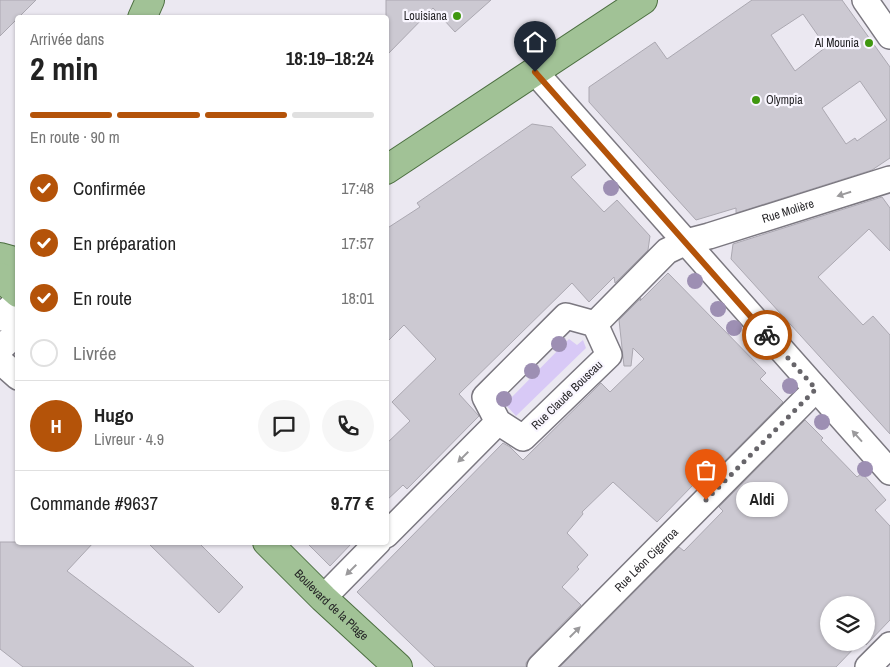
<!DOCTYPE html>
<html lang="fr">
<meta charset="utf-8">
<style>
:root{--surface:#fff;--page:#f6f6f6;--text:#222;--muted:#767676;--line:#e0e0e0;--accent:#b45309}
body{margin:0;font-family:"Archivo Narrow",sans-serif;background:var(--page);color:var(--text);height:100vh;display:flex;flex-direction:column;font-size:19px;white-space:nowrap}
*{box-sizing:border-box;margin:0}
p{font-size:16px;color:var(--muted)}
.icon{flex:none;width:28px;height:28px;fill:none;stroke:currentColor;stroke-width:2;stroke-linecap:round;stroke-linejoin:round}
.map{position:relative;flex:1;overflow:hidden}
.side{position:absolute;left:15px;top:15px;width:374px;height:530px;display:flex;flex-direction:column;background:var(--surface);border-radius:5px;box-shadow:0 1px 4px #0004}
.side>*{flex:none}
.buttons{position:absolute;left:820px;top:596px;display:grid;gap:10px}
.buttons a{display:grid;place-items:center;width:55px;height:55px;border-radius:50%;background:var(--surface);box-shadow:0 1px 4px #0004;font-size:25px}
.pin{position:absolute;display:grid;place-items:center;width:42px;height:42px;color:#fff;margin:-51px -21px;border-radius:50% 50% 50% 0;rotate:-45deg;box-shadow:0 0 5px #0007}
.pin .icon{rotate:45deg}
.courier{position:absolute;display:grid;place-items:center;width:50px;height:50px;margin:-25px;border:4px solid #b45309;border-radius:50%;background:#fff;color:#222;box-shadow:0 1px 6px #0007}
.bubble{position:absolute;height:35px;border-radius:18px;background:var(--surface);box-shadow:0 1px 4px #0004;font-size:16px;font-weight:700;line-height:35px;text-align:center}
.summary em{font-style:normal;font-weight:700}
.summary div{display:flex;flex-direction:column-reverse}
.summary{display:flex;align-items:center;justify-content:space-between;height:85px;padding:0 15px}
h1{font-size:32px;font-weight:700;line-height:38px}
.bar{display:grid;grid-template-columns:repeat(4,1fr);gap:8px 5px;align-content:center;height:60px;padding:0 15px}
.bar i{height:6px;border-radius:4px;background:var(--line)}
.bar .current{background:var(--accent)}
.bar p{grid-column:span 4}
.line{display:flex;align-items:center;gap:12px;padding:0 15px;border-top:1px solid var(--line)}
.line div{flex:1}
.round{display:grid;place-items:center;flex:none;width:52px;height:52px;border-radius:26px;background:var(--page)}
ol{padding:0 15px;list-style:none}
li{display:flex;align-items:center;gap:15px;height:55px}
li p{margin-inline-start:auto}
li .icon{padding:5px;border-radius:50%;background:var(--accent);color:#fff;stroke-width:4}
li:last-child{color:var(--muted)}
li i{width:28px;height:28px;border:2px solid var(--line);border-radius:50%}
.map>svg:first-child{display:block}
</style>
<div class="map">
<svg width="890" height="667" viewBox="0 0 890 667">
<rect width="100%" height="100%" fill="#ebe8f1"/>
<polygon fill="#d8c9f6" points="569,339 577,345 583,340 586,348 516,416 505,404"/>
<g fill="#ccc9d2" stroke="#aba8b1" fill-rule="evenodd">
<polygon points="0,0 36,0 0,36"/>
<polygon points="386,0 491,0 455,32 433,8 386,56"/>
<path d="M752 0H842L890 67V158L872 170 736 213V208L696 220 589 102V87L655 42 667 59ZM803 14 826 47 795 71 771 35ZM860 81 887 120 857 141 855 138 846 144 822 108Z"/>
<polygon points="532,124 552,127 586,165 571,177 604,212 617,200 650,236 648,250 615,283 614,277 589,302 572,283 459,394 479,416 407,489 403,485 386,501 386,444 410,421 392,402 436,359 404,325 386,343 386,229 420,207 417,203"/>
<polygon points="882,197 890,208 890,251 869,229 818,277 863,325 873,316 890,335 890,434 731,259 733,244"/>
<polygon points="668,273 766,373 760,379 783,402 699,487 695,483 657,522 613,482 582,512 583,514 567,533 588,555 577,567 579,569 562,587 581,605 530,657 526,663 526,667 435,667 357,592 503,443 510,447 523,460 601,383 610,392 644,359 633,348 631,366 624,366 619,320 641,298 640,301"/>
<polygon points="805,420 823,438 821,440 857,477 862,473 886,500 875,510 890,526 890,620 866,645 866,605 829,605 829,642 860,642 836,667 560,667 679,547 684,551 723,511 719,507"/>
<polygon points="0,542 94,542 67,571 194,667 23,667 0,649"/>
<polygon points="147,542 198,542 243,587 219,613"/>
<polygon points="306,542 353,542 330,566"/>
</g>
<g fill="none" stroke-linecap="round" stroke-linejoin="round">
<defs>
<g id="minor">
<polyline points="865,0 890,36"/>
<polyline points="535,72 890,472"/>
<polygon points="566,316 595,324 609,355 523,438 498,422 485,397"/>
<polyline points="0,318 18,300"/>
<path id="s1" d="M595 324 667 251 686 242 709 236 890 179"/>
<polyline points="0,349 18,332"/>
<polyline points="0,361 18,377"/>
<polyline points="386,535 498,422"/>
<polyline points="323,598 378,542"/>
<path id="s2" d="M540 667 816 389"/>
<polyline points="868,667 890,645"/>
</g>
<g id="major">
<polyline points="142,18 150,0"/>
<polyline points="386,170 643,0"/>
<polyline points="0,257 18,262"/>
<polyline points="0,277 18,293"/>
<path id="s3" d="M267 542 323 598 398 667"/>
</g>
</defs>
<use href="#minor" stroke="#7b7880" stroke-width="28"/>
<use href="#major" stroke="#4c6f40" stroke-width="30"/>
<use href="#minor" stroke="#fff" stroke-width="25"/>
<use href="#major" stroke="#a1c296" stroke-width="28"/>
</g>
<g fill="#9d8fb3">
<circle cx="611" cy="188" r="8"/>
<circle cx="695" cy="281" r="8"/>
<circle cx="718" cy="309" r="8"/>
<circle cx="734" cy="328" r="8"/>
<circle cx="559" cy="344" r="8"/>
<circle cx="532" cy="371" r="8"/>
<circle cx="790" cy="386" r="8"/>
<circle cx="504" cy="399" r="8"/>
<circle cx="822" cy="422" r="8"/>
<circle cx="865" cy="469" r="8"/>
</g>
<defs><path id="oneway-solid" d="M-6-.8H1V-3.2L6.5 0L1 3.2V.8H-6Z" transform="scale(1.25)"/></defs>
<g fill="#9b9a9c">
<use href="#oneway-solid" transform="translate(844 194) rotate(162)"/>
<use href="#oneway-solid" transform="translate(857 436) rotate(-132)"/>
<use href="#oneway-solid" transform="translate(463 457) rotate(135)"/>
<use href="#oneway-solid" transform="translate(351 570) rotate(135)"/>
<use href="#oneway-solid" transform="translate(575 632) rotate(-45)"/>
</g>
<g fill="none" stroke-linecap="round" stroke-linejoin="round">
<polyline stroke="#67656a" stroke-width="5" stroke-dasharray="0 9" points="706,500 816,389 767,335"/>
<polyline stroke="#b45309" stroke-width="6" points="535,72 767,335"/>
</g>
<g fill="#3f970f" stroke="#f9f6ff" stroke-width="2">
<circle cx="457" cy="16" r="5"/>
<circle cx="869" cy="43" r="5"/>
<circle cx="756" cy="100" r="5"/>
</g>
<g text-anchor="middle" stroke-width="4.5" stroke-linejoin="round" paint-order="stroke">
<g font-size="12" fill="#201f22" stroke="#f9f6ff" text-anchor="end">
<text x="447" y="20">Louisiana</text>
<text x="859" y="47">Al Mounia</text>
<text x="766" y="104" text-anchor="start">Olympia</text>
</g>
<g font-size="12" fill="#201f22" stroke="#f9f6ff">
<text dy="4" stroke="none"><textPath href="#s1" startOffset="230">Rue Molière</textPath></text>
<text transform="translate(567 395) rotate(-44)" y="4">Rue Claude Bouscau</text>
<text dy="4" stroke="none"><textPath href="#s2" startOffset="151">Rue Léon Cigarroa</textPath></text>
<text dy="4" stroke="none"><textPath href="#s3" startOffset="90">Boulevard de la Plage</textPath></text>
</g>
</g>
</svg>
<div class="buttons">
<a><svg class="icon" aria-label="layers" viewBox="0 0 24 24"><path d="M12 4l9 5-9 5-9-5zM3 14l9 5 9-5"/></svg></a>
</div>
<div class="pin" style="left:706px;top:500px;background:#ea580c"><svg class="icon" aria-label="bag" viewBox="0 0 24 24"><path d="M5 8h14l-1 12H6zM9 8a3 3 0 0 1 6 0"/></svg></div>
<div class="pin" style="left:535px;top:72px;background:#1f2937"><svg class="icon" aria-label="home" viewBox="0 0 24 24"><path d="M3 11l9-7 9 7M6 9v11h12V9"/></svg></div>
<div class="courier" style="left:767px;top:335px"><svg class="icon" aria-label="bike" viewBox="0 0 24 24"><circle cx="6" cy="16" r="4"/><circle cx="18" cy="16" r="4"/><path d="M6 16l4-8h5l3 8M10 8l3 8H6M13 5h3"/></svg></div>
<div class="bubble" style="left:736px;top:482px;width:52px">Aldi</div>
<section class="side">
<div class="summary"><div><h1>2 min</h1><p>Arrivée dans</p></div><em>18:19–18:24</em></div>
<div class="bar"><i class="current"></i><i class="current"></i><i class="current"></i><i></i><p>En route · 90 m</p></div>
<ol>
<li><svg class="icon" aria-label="check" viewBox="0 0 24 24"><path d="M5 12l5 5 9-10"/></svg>Confirmée<p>17:48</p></li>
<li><svg class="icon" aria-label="check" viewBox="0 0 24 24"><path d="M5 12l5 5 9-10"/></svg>En préparation<p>17:57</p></li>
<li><svg class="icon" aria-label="check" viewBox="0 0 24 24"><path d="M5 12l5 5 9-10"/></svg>En route<p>18:01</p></li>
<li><i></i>Livrée</li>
</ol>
<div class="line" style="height:90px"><b class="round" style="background:var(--accent);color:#fff">H</b><div><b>Hugo</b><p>Livreur · 4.9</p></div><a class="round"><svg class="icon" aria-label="chat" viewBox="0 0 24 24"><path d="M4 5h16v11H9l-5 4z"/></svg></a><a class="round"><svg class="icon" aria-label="phone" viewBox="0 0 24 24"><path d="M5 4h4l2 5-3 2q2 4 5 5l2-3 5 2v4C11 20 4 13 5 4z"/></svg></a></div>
<div class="line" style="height:65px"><div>Commande #9637</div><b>9.77 €</b></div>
</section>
</div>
